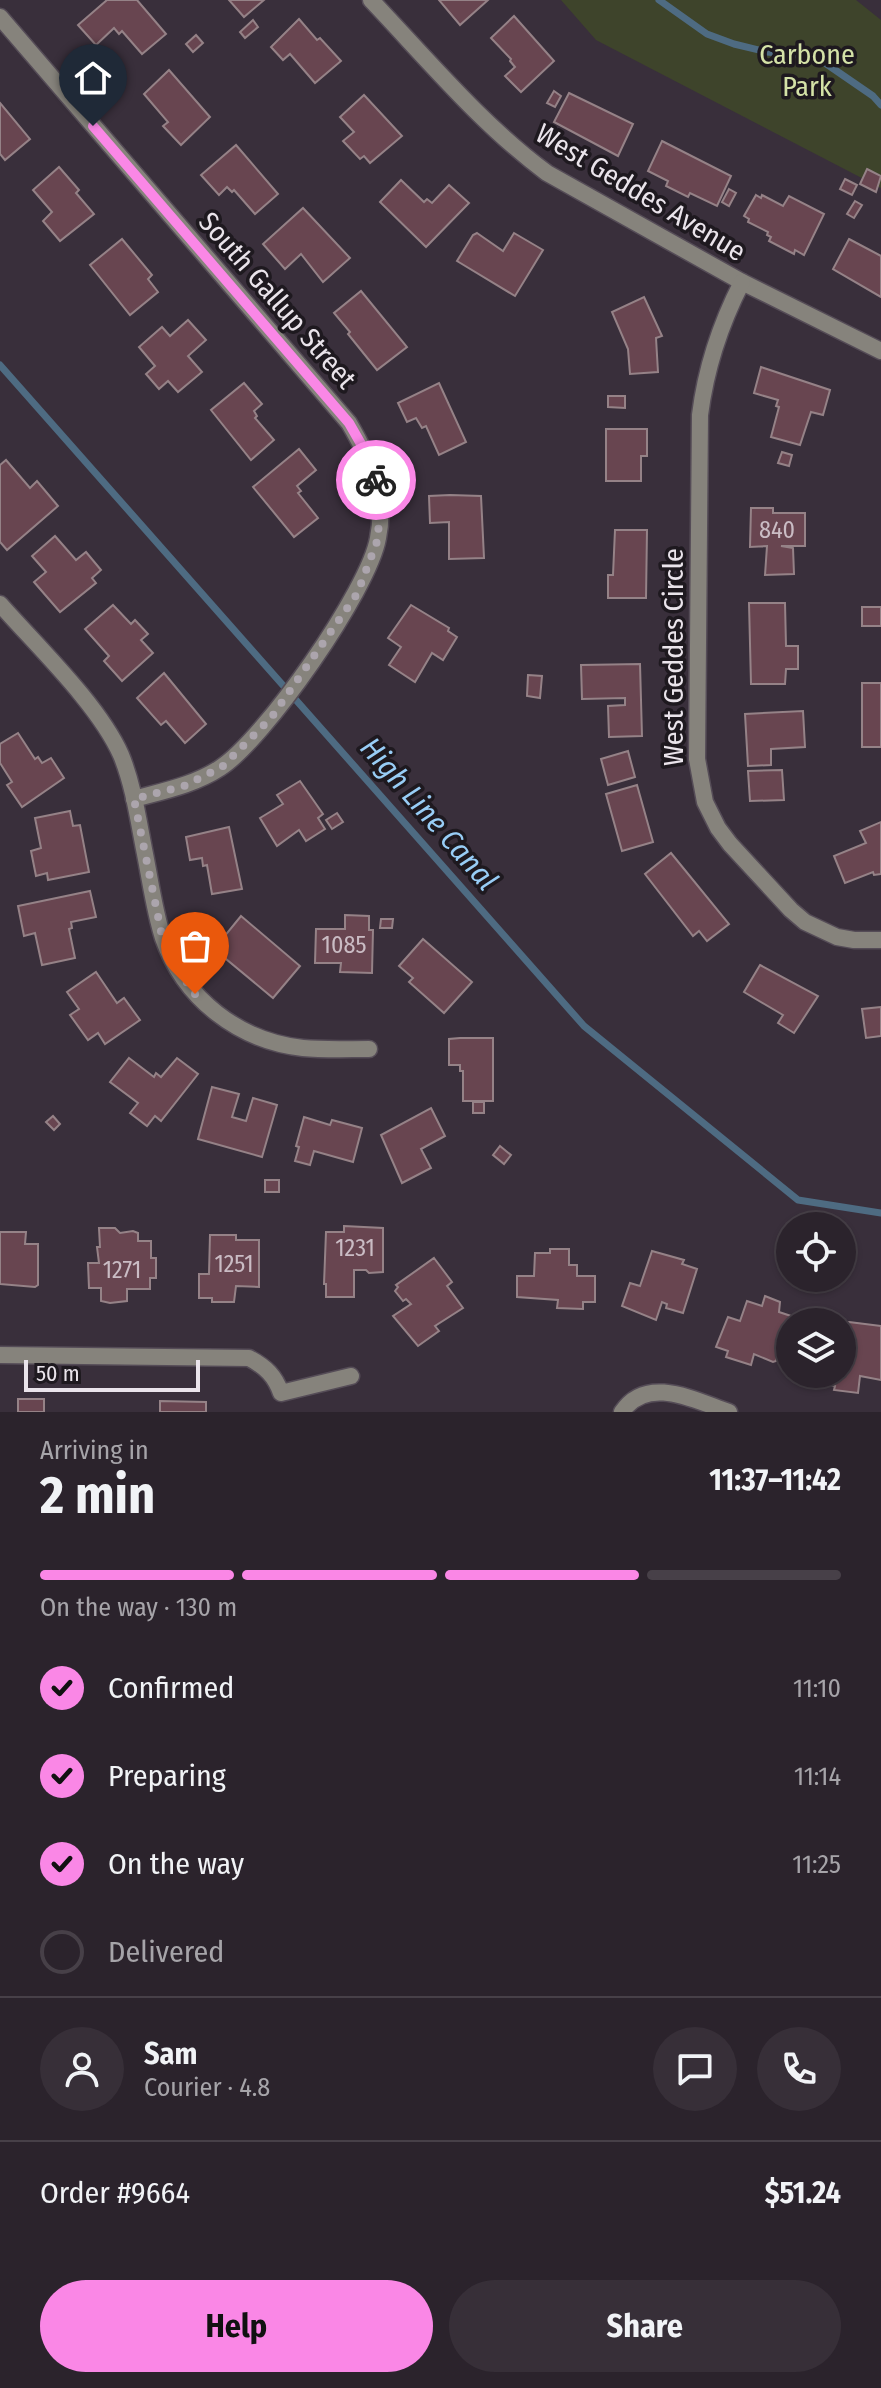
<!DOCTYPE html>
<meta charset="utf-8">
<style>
:root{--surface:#2b232c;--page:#372f38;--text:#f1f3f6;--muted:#a6a4a9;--line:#474048;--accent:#fa87e6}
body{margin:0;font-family:"Fira Sans Condensed",sans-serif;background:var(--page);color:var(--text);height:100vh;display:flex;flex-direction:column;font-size:30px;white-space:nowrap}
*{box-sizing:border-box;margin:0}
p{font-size:26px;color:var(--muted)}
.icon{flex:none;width:44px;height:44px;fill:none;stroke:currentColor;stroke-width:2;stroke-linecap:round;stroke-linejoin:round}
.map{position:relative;height:1412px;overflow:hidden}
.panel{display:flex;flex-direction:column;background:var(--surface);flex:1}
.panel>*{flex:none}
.tools{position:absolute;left:776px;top:1212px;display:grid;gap:16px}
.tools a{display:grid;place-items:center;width:80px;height:80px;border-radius:50%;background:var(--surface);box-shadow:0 2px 6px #0004,0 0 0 2px var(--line);font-size:40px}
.scale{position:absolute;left:24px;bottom:20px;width:176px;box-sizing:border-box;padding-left:8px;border:4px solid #eae4eb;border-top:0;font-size:22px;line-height:28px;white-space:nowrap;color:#eae4eb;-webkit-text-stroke:6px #1e191f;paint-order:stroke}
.pin{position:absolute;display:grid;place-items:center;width:68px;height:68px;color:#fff;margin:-82px -34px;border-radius:50% 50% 50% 0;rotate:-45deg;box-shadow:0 0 8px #0007}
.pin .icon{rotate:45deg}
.courier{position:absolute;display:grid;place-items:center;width:80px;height:80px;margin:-40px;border:6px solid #fa87e6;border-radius:50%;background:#fff;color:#222;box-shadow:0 2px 10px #0007}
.head em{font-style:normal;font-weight:700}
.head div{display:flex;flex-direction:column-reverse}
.head{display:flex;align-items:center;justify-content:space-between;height:136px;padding:0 40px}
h1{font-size:52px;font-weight:700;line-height:60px}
.bar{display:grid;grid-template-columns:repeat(4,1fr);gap:12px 8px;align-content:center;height:96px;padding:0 40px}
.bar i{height:10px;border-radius:6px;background:var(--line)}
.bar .on{background:var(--accent)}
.bar p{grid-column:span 4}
.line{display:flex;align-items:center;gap:20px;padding:0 40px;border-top:2px solid var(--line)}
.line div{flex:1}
.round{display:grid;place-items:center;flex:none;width:84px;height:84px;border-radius:42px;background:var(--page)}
ol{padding:0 40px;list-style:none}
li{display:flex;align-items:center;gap:24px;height:88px}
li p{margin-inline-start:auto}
li .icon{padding:8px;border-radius:50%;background:var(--accent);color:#111;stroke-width:4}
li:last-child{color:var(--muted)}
li i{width:44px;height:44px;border:4px solid var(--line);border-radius:50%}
.action{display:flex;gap:16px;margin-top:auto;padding:16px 40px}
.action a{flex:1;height:92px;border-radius:48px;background:var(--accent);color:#111;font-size:32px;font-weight:700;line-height:92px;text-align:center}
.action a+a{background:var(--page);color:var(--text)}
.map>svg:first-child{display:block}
</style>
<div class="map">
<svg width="881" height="1412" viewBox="0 0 881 1412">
<rect width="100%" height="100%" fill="#392f3b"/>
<polygon fill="#3e442b" points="561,0 856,0 881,20 881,188 596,40"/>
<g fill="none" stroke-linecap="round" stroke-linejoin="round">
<g stroke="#4e6b82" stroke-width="7">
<polyline points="659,0 707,34 734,44 767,52 810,56 825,63 873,96 881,105"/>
<polyline points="0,365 584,1026 798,1200 881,1213"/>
</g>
</g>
<g fill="#684550" stroke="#958287" stroke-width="2">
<polygon points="107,0 137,0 166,34 142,54 122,31 119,34 114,28 96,45 78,25"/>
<polygon points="229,0 264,0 244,17"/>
<polygon points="439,0 488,0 460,25"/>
<polygon points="514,16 554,61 521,92 505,76 515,67 510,61 511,59 491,38"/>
<polygon points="299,19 317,40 320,38 341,61 315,83 290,54 283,60 271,47"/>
<polygon points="253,20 258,27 245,38 240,32"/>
<polygon points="196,35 203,43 193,52 186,44"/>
<polygon points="169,70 210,117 181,145 163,126 168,122 144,94"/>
<polygon points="554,91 561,96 555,107 547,103"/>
<polygon points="569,93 633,124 618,156 554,122"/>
<polygon points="364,95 402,136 370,163 364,156 360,159 343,141 354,132 340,117"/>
<polygon points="0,103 30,139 5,160 0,154"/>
<polygon points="662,141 731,176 717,206 690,193 688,197 666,186 668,181 648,171"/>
<polygon points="236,145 278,194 255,214 234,190 232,192 227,187 219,195 201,175"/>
<polygon points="59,167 79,190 76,193 94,214 60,241 43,221 52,212 33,190"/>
<polygon points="867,169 881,176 876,192 860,184"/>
<polygon points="845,179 857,185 852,195 840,189"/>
<polygon points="401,180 424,202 427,199 432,203 449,185 469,203 426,247 380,202"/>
<polygon points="729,189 736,193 729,206 722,202"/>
<polygon points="756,195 761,198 762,195 783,206 789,196 824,214 804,255 795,250 794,254 769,241 771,237 767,235 768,232 748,222 749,219 744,216"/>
<polygon points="855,201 862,205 854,218 847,214"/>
<polygon points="303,208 350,258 323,282 301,254 285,269 263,244"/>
<polygon points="477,233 503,251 514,233 543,250 515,296 457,261 473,235"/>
<polygon points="122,239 152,275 148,279 158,292 130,315 90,265"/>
<polygon points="849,239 881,256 881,297 833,269"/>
<polygon points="361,291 407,347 377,370 348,334 350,332 334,313"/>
<polygon points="644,297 662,336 656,338 658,372 630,374 628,349 612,312"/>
<polygon points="188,320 206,340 188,356 202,372 178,392 168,381 159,389 146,374 155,366 139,347 162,327 170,336"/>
<polygon points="761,367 830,390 823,415 811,412 800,445 771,437 779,407 776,406 778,400 754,393"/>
<polygon points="244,383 262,404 254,411 257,416 255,418 274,440 251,460 211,410"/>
<polygon points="439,383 466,442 439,455 426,426 422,428 416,418 407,422 398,403"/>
<polygon points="608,396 625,396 625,408 608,407"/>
<polygon points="606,429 647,429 647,456 641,456 641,481 606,481"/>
<polygon points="299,449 316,470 297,486 301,491 298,493 318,518 294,537 253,487"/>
<polygon points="782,452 792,455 789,466 778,463"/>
<polygon points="6,460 30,488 37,481 58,506 7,550 0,542 0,465"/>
<polygon points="450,495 481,496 484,558 449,559 449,522 430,523 429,496"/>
<polygon points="751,508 773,508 773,513 805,513 805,546 781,546 793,548 794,574 765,575 767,546 750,547"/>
<polygon points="615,530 647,530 646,598 608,598 608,575 613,575"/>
<polygon points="55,536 76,560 86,552 101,570 92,578 96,583 60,612 34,582 46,572 32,556"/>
<polygon points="749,603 785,603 786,646 798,646 798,669 786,669 785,684 751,684"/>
<polygon points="113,605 131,624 135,620 148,634 141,640 153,653 122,681 104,661 109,656 85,629"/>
<polygon points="411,605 449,628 448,631 457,637 443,660 432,653 415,682 389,665 401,647 388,638"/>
<rect x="862" y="607" width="19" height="19"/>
<polygon points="640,664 642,736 609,737 608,706 625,705 625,698 582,699 581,665"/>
<polygon points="164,673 206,724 185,743 166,721 161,725 137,698"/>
<polygon points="528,675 542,676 540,698 527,696"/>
<rect x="862" y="683" width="19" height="64"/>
<polygon points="803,711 805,747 771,749 771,765 748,766 745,714"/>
<polygon points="18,733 35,759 38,757 42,763 51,758 64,778 22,807 7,785 12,782 0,763 0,744"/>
<polygon points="628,751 635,777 608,785 601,759"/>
<polygon points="782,770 784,800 750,801 748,771"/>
<polygon points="300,781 323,814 318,818 325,829 306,841 299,830 277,846 260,818 283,804 277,795"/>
<polygon points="637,785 653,842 622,851 606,794"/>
<polygon points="70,811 73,826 80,825 89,872 48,880 47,873 36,876 31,851 41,848 35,818"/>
<polygon points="337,813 343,822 332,829 326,820"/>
<polygon points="881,822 881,874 874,875 873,872 845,883 834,856 866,843 860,831"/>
<polygon points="229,827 242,889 212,894 207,865 203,866 202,858 190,860 186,837"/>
<polygon points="671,853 729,924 707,941 699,931 693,936 645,874"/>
<polygon points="90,891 96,917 71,922 72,928 69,929 75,958 42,965 35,933 24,936 18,906"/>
<polygon points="345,915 369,916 369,930 373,930 372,973 340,972 341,963 315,963 316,929 345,929"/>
<polygon points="241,916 300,966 273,998 214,949"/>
<polygon points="381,919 393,919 392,928 380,928"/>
<polygon points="423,939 472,982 444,1013 409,982 413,978 399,966"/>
<polygon points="760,965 818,996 794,1033 778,1023 783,1015 744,992"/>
<polygon points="96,972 117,1003 124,998 140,1020 105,1044 98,1033 88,1040 70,1015 79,1009 67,992"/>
<polygon points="881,1007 881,1036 866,1038 862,1009"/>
<polygon points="460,1038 493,1038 493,1101 463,1101 463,1071 460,1071 460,1065 449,1065 449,1039"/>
<polygon points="129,1058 154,1077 156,1073 161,1077 177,1058 198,1074 161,1121 155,1116 147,1126 130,1113 138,1103 110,1082"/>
<polygon points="212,1087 239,1094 232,1117 246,1121 253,1098 277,1105 262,1157 198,1139"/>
<rect x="473" y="1102" width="11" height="11"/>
<polygon points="431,1108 445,1136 421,1149 431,1168 402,1183 381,1135"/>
<polygon points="53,1116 60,1124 54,1130 46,1122"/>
<polygon points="304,1117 330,1125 332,1120 362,1128 353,1162 314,1151 310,1165 295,1161 299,1147 296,1146"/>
<polygon points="500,1146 511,1155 504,1164 493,1155"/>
<rect x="265" y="1180" width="14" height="12"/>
<polygon points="344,1226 383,1228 383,1272 369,1273 366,1270 354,1270 354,1297 326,1297 326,1284 324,1284 326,1232 344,1232"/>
<polygon points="99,1228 115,1228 120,1233 133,1231 138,1233 138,1241 151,1241 151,1258 156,1258 156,1278 150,1278 150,1289 127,1289 127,1301 110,1303 101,1301 101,1288 89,1288 88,1263 99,1263 97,1247 100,1247"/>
<polygon points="0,1232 26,1232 25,1244 38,1244 38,1285 35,1287 0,1284"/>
<polygon points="210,1235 236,1235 236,1240 259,1240 259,1287 236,1286 234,1302 212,1302 212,1298 199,1298 199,1274 209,1274"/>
<polygon points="550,1249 569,1249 569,1265 577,1265 577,1276 595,1276 595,1302 583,1302 583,1309 557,1308 558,1300 517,1297 517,1276 534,1276 535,1253 550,1253"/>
<polygon points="652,1251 684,1260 682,1264 697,1269 683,1313 666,1308 667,1304 662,1302 656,1320 622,1306 630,1283 640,1286"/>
<polygon points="434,1258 452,1282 447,1286 463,1308 435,1326 439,1331 418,1346 393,1316 411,1304 406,1299 403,1301 395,1291 398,1287 396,1285"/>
<polygon points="765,1296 780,1302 779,1312 791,1316 787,1331 790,1332 790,1338 786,1351 780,1349 776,1361 773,1362 754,1354 751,1365 726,1357 728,1351 716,1347 728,1317 740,1321 747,1301 762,1306"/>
<polygon points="849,1322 881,1326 881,1380 860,1376 858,1393 834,1390 835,1386 821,1384 823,1374 842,1374 842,1336 847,1337"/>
<rect x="18" y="1399" width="26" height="13"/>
<polygon points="160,1401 206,1402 206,1412 160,1412"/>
</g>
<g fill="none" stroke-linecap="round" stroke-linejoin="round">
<defs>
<g id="street">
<path d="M371 0C428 60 481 124 547 173L742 282 881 351"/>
<path d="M0 17 349 423C370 459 387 495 378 538 369 590 264 740 220 768 194 785 163 791 134 799"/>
<path d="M742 282C720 325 706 367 700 415L697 759 705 802 718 828 730 844 791 910 805 922 837 937 854 940H881"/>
<path d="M0 604C37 646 99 705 121 755 133 784 138 818 144 849 150 878 154 910 163 938 184 999 239 1041 303 1048 324 1050 347 1049 369 1049"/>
<path d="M0 1355 249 1358C266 1367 275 1376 281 1393L351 1376"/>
<path d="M622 1412C647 1374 696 1401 729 1412"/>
</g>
</defs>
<use href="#street" stroke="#554c57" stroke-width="19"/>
<use href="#street" stroke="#86837c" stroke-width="16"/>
</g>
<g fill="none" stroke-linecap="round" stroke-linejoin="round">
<polyline stroke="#aca5ad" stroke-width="8" stroke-dasharray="0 14.4" points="195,994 174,964 162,936 134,799 184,786 222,767 271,718 357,594 378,539 380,491 376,480"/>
<polyline stroke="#fa87e6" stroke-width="10" points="93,126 349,423 369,458 376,480"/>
</g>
<g text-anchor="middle" stroke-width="7" stroke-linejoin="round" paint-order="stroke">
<g font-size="24" fill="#cabcc4">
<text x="777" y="538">840</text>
<text x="344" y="953">1085</text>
<text x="355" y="1256">1231</text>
<text x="234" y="1272">1251</text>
<text x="122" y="1278">1271</text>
</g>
<g font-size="28" fill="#d4e2a7" stroke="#1e191f">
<text x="807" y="64">Carbone<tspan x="807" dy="32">Park</tspan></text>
</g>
<g font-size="28" fill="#eae4eb" stroke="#1e191f">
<text transform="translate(641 192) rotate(31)" y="10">West Geddes Avenue</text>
<text transform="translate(278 300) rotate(49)" y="10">South Gallup Street</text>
<text transform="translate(673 657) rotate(-90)" y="10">West Geddes Circle</text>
</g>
<g font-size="30" font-style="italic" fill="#98cdf6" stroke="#1e191f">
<text transform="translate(429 814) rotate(49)" y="10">High Line Canal</text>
</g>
</g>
</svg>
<div class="tools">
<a><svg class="icon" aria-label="locate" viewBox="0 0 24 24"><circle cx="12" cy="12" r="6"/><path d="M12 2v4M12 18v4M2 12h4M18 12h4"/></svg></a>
<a><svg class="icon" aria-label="layers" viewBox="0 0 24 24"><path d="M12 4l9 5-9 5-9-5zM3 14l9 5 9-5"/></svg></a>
</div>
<div class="scale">50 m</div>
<div class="pin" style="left:195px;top:994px;background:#ea580c"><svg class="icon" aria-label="bag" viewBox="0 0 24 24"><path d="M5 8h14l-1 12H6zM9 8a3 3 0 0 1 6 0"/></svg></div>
<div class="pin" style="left:93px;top:126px;background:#1f2937"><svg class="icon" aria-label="home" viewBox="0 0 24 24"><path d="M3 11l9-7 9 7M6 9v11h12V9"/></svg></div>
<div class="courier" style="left:376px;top:480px"><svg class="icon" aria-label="bike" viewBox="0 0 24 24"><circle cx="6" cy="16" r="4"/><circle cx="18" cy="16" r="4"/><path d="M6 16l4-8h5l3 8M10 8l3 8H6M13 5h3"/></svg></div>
</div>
<section class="panel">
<div class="head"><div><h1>2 min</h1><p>Arriving in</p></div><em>11:37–11:42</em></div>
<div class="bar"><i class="on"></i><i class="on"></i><i class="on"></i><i></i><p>On the way · 130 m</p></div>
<ol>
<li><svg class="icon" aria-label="check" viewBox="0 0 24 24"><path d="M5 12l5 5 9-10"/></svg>Confirmed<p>11:10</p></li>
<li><svg class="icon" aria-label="check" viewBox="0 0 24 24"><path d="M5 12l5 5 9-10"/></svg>Preparing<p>11:14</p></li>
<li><svg class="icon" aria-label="check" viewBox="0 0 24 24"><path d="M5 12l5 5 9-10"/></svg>On the way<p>11:25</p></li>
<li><i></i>Delivered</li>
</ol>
<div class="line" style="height:144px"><a class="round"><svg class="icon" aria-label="person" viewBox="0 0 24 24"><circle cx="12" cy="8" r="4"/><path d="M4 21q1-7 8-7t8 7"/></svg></a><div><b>Sam</b><p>Courier · 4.8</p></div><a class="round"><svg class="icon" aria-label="chat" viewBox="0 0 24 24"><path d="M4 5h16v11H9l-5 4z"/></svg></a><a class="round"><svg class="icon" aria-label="phone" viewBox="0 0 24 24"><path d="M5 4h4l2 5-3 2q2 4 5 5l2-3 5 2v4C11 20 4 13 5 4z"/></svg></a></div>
<div class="line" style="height:104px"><div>Order #9664</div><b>$51.24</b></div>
<div class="action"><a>Help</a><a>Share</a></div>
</section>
